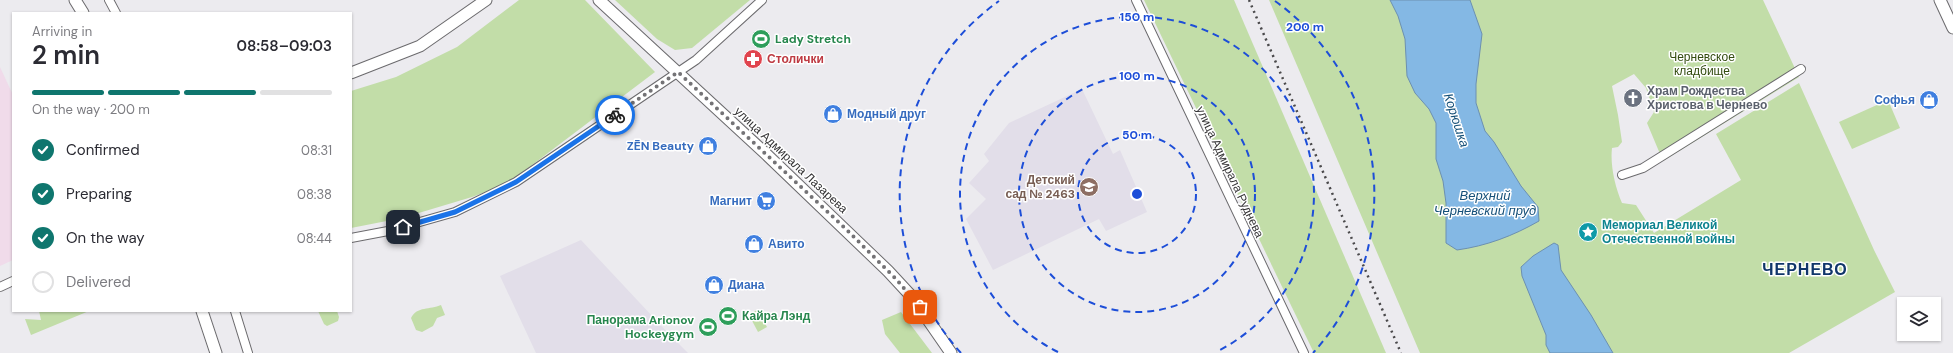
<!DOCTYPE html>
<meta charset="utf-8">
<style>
:root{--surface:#fff;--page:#f2f2f3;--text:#2b2b33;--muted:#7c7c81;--line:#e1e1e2;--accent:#0f766e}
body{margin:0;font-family:"DM Sans",sans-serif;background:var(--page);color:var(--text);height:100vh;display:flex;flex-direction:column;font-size:15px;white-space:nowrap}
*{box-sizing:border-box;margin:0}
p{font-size:13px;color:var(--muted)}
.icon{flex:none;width:22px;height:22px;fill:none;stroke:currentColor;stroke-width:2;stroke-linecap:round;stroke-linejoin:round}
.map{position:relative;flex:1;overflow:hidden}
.side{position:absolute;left:12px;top:12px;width:340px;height:300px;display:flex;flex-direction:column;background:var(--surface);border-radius:0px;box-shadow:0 1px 3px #0004}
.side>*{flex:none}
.buttons{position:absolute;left:1897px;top:297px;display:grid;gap:8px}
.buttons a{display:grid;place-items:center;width:44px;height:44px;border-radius:0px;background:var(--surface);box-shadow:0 1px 3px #0004;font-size:20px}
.pin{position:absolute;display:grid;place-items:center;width:34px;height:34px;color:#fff;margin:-17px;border-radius:8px;box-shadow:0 2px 6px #0006}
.courier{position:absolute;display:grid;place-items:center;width:40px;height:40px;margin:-20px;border:3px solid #1a73e8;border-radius:50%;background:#fff;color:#222;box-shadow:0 1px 5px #0007}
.summary em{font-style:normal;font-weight:600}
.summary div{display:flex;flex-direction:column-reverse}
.summary{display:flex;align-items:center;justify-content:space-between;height:68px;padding:0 20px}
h1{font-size:26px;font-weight:600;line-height:30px}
.bar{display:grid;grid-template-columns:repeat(4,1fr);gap:6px 4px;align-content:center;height:48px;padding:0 20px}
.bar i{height:5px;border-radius:3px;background:var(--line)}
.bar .active{background:var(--accent)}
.bar p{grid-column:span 4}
ol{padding:0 20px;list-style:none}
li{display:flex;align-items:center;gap:12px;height:44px}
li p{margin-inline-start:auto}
li .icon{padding:4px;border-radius:50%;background:var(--accent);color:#fff;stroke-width:4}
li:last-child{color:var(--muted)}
li i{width:22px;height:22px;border:2px solid var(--line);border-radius:50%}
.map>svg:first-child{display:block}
</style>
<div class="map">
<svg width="1953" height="353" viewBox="0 0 1953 353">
<rect width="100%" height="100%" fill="#ecebef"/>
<polygon fill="#f0dbea" points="0,67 13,95 13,260 0,266"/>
<g fill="#e2dee9">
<polygon points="1082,89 1113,154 1120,150 1147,212 1106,231 1099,219 993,270 966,219 986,199 969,183 989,161 984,154 1009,123"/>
<polygon points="581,240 668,333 688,353 536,353 500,276"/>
</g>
<g fill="#c2dda8">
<polygon points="519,0 585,0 655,72 507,184 472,197 402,218 351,228 351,91 396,77 457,47"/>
<polygon points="615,0 750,0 692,48 675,50 657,39"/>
<polygon points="1144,0 1234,0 1386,353 1314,353"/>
<path d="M1269 0H1763L1799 77 1663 161 1647 123 1654 112 1646 88 1634 74 1612 86 1618 115 1622 142 1618 147 1612 148C1610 165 1615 187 1622 203L1636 205 1654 233 1741 180 1716 134 1799 83 1874 250 1895 292 1789 353H1420Z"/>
<polygon points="1888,100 1900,128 1852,149 1839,122"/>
<path d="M441 305 445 315 437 318 433 326 422 332 416 330 411 318C417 306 430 310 441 305Z"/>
<polygon points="757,310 767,327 758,332 749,315"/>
<polygon points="39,311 89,311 31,335 25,319 41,320"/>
<polygon points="318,311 337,311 339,317 338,321 327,326 324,324"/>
<polygon points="901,312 932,353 900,353 885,334 882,320"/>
</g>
<g fill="#84b8e4" stroke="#6c90b0">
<path d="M1390 0H1470L1482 34 1476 84V103L1485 131 1494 142 1521 186 1538 207 1539 221C1513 236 1486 246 1457 250L1446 243V203L1443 181 1436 159V123L1429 109 1415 93 1407 76 1405 39 1398 16Z"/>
<polygon points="1554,243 1558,245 1561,270 1591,315 1613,353 1550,353 1546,345 1546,335 1522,276 1521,267 1533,256"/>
</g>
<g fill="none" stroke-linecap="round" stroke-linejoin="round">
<defs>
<g id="street">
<polyline points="109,0 116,13"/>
<polyline points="1136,0 1304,353"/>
<polyline points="1622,175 1643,168 1801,69"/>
<polyline points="351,238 388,231 455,212 516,182 696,60 762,0"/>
<polyline points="0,287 13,281"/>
<polyline points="235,311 248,353"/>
</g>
<g id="secondary">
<polyline points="75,0 83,13"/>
<polyline points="599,0 766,154 888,271 913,298 951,353"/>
<polyline points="1940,0 1953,28"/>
<polyline points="351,73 420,46 486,0"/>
<polyline points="202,311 216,353"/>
</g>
</defs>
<use href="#street" stroke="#6b6a6d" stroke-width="10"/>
<use href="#secondary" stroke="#6b6a6d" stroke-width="13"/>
<use href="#street" stroke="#fff" stroke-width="8"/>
<use href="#secondary" stroke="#fff" stroke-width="11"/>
<polyline stroke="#4a494b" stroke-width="2.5" stroke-dasharray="2 4" stroke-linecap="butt" points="1249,0 1401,353"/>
</g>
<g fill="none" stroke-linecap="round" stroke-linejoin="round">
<polyline stroke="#747376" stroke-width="4" stroke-dasharray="0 7.2" points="615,115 678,72 847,230 896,279 920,307"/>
<polyline stroke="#1a73e8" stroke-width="5" points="403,227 455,212 516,182 615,115"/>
</g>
<g fill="none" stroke="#1d4ed8" stroke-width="2" stroke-dasharray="7 5">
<circle cx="1137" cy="194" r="59"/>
<circle cx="1137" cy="194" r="118"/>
<path d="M1058 352A177 177 0 1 1 1216 352"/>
<path d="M961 353A237 237 0 0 1 999 1M1275 1A237 237 0 0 1 1313 353"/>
</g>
<defs>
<symbol id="stadium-disc" viewBox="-11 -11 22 22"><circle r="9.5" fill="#2e9e5b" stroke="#fff"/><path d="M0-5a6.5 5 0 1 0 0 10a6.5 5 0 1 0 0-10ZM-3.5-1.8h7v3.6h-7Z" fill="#fff"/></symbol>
<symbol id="pharmacy-disc" viewBox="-11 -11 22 22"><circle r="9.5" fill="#e0444e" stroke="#fff"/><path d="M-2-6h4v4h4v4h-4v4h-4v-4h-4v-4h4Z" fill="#fff"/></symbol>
<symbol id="church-disc" viewBox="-11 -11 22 22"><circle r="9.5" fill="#6b7280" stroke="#fff"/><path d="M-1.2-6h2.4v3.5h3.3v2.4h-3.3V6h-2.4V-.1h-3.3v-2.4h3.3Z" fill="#fff"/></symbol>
<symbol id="shop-disc" viewBox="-11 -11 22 22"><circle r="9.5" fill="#3f7fe0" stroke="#fff"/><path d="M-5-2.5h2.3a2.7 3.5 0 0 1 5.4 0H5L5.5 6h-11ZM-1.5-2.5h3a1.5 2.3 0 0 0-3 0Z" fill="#fff"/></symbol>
<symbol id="school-disc" viewBox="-11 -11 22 22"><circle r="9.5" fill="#8d6e63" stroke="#fff"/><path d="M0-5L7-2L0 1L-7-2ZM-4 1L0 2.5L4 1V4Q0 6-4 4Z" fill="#fff"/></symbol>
<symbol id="supermarket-disc" viewBox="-11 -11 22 22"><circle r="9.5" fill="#3f7fe0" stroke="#fff"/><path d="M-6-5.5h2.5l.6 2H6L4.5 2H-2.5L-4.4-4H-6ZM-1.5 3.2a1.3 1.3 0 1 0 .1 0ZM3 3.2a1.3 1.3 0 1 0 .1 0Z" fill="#fff"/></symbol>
<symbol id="sight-disc" viewBox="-11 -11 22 22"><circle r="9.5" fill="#0f9aa8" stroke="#fff"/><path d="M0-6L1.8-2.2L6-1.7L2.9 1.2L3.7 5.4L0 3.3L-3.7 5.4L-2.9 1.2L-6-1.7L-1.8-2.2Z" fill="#fff"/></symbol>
</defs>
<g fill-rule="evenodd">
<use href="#stadium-disc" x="750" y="28" width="22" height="22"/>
<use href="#pharmacy-disc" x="742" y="48" width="22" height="22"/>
<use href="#church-disc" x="1622" y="87" width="22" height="22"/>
<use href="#shop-disc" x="1918" y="89" width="22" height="22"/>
<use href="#shop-disc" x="822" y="103" width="22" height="22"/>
<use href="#shop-disc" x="697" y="135" width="22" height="22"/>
<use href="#school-disc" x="1078" y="176" width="22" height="22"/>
<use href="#supermarket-disc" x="755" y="190" width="22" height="22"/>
<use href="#sight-disc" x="1577" y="221" width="22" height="22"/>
<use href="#shop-disc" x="743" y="233" width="22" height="22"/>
<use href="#shop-disc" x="703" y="274" width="22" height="22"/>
<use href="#stadium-disc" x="717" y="305" width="22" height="22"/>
<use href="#stadium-disc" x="697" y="316" width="22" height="22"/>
</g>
<g text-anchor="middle" stroke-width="3" stroke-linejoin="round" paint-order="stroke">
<g font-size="12" font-weight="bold" fill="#27864d" stroke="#fff" text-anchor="start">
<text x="775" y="43">Lady Stretch</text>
<text x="742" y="320">Кайра Лэнд</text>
<text x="694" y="324" text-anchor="end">Панорама Arionov<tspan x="694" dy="14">Hockeygym</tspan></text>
</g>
<g font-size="12" fill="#324b0e" stroke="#fff">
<text x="1702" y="61">Черневское<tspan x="1702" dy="14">кладбище</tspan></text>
</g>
<g font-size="12" font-weight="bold" fill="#be3a42" stroke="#fff" text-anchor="start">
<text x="767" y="63">Столички</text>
</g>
<g font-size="12" font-weight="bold" fill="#5b616d" stroke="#fff" text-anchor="start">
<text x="1647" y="95">Храм Рождества<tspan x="1647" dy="14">Христова в Чернево</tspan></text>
</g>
<g font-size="12" font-weight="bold" fill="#366cbe" stroke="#fff" text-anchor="end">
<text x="1915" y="104">Софья</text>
<text x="847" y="118" text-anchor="start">Модный друг</text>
<text x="694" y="150">ZĒN Beauty</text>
<text x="752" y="205">Магнит</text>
<text x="768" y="248" text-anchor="start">Авито</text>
<text x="728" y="289" text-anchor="start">Диана</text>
</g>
<g font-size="12" fill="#343335" stroke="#fff">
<text transform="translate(791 160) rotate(43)" y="4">улица Адмирала Лазарева</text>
<text transform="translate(1230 172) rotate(65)" y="4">улица Адмирала Руднева</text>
</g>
<g font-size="12" font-weight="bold" fill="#785e54" stroke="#fff" text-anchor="end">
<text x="1075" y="184">Детский<tspan x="1075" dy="14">сад № 2463</tspan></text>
</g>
<g font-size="12" font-weight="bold" fill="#0d838f" stroke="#fff" text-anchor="start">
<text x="1602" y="229">Мемориал Великой<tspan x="1602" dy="14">Отечественной войны</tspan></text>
</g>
<g font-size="13" font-style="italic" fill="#155079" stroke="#fff">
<text transform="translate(1457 120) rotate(72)" y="5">Корюшка</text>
<text x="1485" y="200">Верхний<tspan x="1485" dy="15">Черневский пруд</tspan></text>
</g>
<g font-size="16" font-weight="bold" letter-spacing="1" fill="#10366a" stroke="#fff">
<text x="1805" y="275">ЧЕРНЕВО</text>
</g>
</g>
<circle cx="1137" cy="194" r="6" fill="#1d4ed8" stroke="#fff" stroke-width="2"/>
<g font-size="12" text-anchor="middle" font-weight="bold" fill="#1d4ed8" stroke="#fff" stroke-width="3" stroke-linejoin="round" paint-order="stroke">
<text x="1137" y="21">150 m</text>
<text x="1305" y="31">200 m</text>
<text x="1137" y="80">100 m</text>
<text x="1137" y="139">50 m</text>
</g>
</svg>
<div class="buttons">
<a><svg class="icon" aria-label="layers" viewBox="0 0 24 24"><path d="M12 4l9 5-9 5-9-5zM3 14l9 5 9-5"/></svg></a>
</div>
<div class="pin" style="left:920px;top:307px;background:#ea580c"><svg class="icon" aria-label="bag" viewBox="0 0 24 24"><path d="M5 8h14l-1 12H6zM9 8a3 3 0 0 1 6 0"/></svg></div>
<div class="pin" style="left:403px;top:227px;background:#1f2937"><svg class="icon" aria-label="home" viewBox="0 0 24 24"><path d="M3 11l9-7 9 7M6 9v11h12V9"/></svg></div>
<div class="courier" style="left:615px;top:115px"><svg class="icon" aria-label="bike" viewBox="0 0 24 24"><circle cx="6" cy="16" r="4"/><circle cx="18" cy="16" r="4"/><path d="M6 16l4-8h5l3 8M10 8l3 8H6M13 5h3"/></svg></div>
<section class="side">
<div class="summary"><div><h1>2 min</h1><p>Arriving in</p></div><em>08:58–09:03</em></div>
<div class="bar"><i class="active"></i><i class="active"></i><i class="active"></i><i></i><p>On the way · 200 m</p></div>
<ol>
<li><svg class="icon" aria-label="check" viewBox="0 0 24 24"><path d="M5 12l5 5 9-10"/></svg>Confirmed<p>08:31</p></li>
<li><svg class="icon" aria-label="check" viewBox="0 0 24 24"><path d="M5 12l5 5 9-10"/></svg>Preparing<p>08:38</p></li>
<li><svg class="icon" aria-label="check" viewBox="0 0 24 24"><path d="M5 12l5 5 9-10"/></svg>On the way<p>08:44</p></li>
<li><i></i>Delivered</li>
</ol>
</section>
</div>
